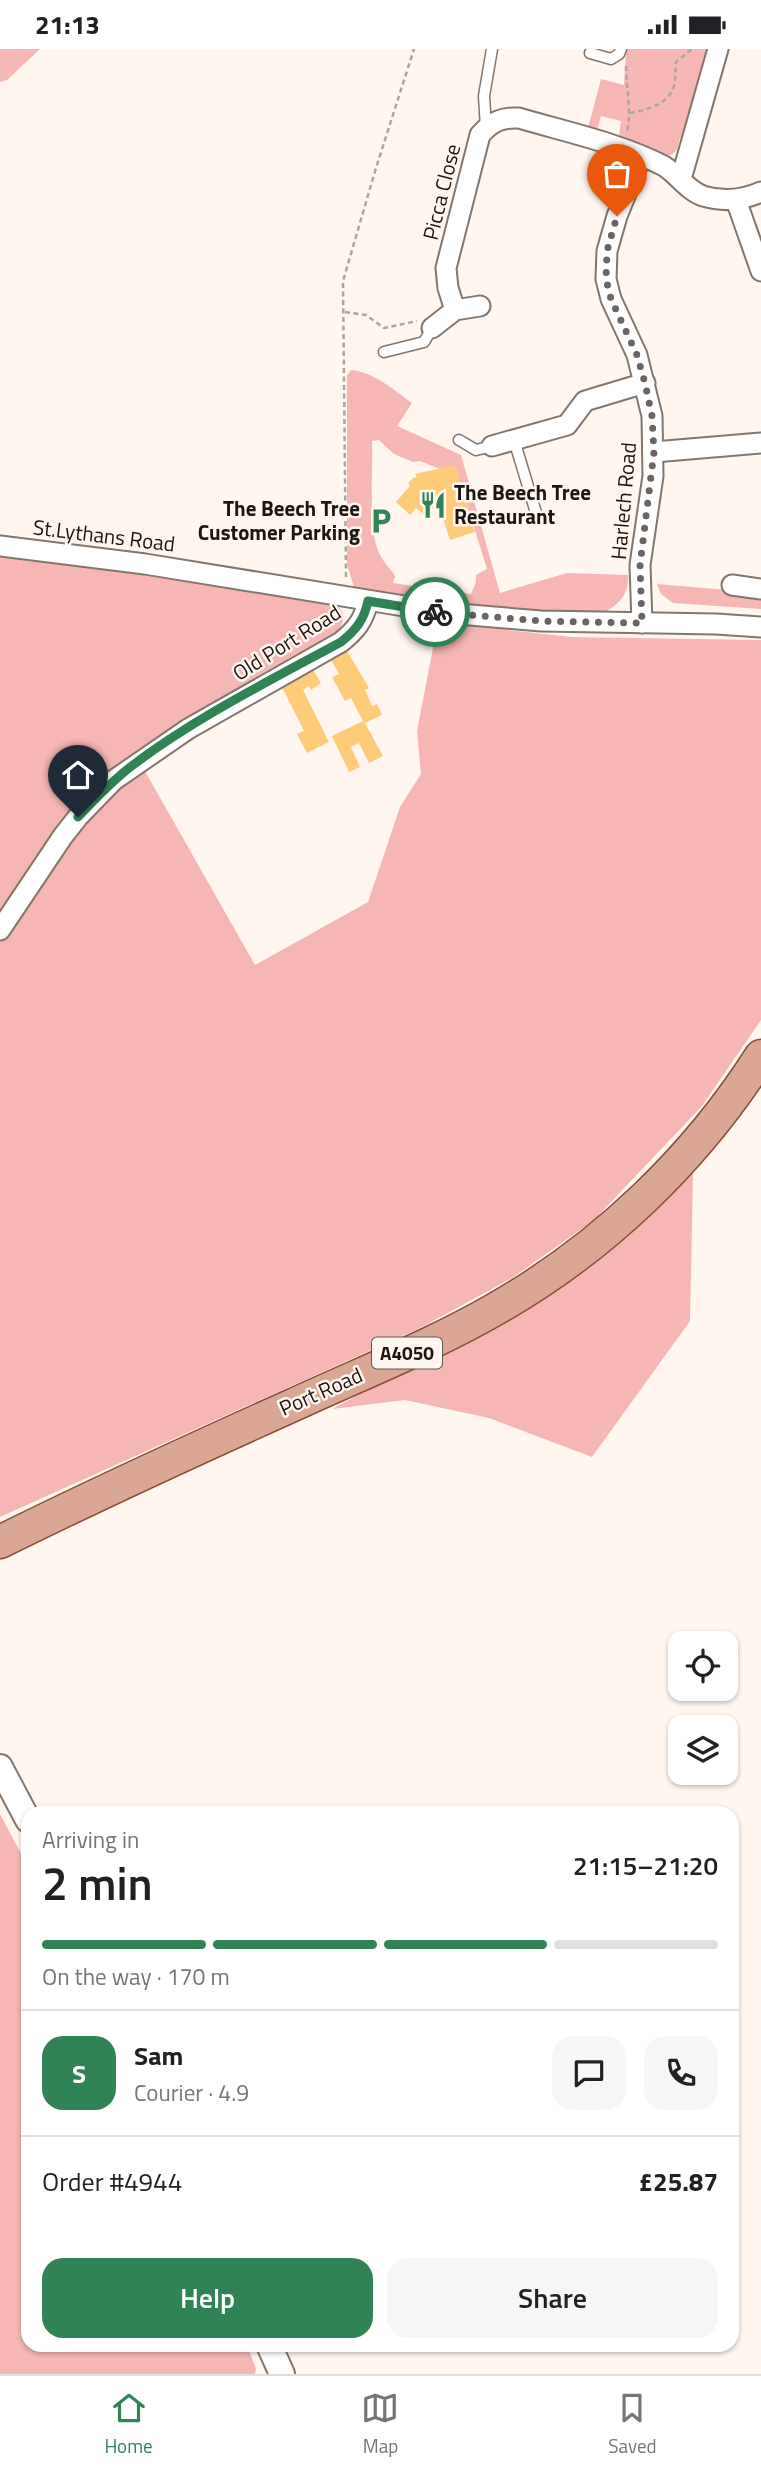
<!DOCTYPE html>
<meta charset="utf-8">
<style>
:root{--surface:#fff;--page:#f6f6f6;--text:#202124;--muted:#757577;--line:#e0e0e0;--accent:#308355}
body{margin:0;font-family:"Titillium Web",sans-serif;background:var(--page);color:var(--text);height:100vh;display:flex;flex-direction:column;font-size:26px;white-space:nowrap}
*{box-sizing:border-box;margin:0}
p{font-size:23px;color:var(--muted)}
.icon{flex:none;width:38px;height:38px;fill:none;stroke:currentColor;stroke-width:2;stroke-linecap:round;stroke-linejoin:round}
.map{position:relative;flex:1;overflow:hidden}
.details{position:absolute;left:21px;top:1757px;width:718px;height:546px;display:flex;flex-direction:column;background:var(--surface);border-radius:21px;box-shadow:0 2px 5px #0004}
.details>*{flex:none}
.fabs{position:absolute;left:668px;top:1582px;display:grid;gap:14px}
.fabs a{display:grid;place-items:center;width:70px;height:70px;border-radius:14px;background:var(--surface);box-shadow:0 2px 5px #0004;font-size:35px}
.pin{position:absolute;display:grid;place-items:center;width:60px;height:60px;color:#fff;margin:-72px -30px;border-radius:50% 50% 50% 0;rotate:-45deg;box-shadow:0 0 7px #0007}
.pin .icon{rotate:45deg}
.courier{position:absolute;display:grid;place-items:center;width:70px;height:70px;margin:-35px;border:5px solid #308355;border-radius:50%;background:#fff;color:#222;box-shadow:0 2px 9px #0007}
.summary em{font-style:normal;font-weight:600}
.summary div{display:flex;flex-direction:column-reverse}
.summary{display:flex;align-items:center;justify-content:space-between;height:119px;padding:0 21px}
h1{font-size:46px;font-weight:600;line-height:52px}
.bar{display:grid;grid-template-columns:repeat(4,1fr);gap:10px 7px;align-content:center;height:84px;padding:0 21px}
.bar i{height:9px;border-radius:5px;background:var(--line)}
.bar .active{background:var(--accent)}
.bar p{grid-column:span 4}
.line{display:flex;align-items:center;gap:18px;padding:0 21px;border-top:2px solid var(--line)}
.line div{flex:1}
.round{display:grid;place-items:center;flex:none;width:74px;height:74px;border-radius:21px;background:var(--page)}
.action{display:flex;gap:14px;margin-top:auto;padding:14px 21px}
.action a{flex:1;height:80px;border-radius:21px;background:var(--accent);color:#fff;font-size:28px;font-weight:600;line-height:80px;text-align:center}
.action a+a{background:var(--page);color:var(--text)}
.status{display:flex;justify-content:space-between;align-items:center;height:49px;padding:0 35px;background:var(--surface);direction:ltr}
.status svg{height:19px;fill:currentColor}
.tab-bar{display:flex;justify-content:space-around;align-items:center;height:98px;border-top:2px solid var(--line);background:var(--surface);font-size:19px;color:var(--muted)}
.tab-bar a{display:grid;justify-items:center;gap:4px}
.tab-bar .active{color:var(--accent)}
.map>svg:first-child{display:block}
</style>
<div class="status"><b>21:13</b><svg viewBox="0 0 49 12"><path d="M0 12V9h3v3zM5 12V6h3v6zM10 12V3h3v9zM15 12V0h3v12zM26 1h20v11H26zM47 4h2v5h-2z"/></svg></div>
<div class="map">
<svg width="761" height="2325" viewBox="0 0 761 2325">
<rect width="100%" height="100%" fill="#fff6f0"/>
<g fill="#f6b6b3">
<polygon points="0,0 40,0 7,31 0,33"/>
<polygon points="626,0 710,0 683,90 680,89 677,101 671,106 665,106 619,88 621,72 601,67 597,81 588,79 601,30 624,36"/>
<path d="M351 321C374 323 394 341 412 354L397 377 461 406 500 544 567 524 628 526C629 542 622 553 608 561L609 565H568L463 556 456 543 471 545 476 533V526L487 520 455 417 440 420 420 412 413 413 394 405 379 391 372 392C373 418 368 482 379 504 383 513 390 519 395 527L393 534 440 541 433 550 428 552 355 541 347 516V326Z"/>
<polygon points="0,504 21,506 329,553 338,557 343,564 343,573 338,582 247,633 100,727 0,866"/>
<polygon points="657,535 728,541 761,546 761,560 673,554 661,545"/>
<polygon points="438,573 571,588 761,591 761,971 702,1057 594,1171 512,1229 420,1279 0,1468 0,890 94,762 142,717 255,916 368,853 400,758 421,725 417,682"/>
<polygon points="693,1124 690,1272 592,1408 489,1369 405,1351 332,1360 409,1319 496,1279 584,1223"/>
<polygon points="0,1765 28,1818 28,2296 247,2296 256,2320 255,2325 0,2325"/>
</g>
<g fill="#fecc78">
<polygon points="455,416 475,483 450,491 440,460 434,458 426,467 416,459 410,466 396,453 410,437 408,434 414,428 417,429 415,425"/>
<polygon points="346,600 369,639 365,641 372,657 377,655 382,666 365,674 383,707 369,714 359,694 351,698 360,718 349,723 332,687 363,672 351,649 345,652 332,628 339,625 330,609"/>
<polygon points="312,619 321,634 311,641 309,637 303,641 329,693 307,704 297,685 304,682 281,636"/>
</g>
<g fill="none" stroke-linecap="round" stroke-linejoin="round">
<defs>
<g id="service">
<polyline points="590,4 611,10 619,5 621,0"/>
<polyline points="486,79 484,47 492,0"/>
<polyline points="384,303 424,293 432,279"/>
<polyline points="459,391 476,401 492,397"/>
<polyline points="514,391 537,467"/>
</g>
<g id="minor">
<polyline points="641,108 617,167 607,202 606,230 611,250 637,306 652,367 653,427 640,516 642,574"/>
<polyline points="681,130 718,0"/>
<polyline points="736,151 761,222"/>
<path d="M455 261 448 239 446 219 480 86C491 73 502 68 519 69 566 83 619 94 664 117 677 125 688 142 703 147 723 153 741 152 761 143"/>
<polyline points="432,279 455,261 480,257"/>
<polyline points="492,397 567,376 585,352 645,334"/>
<polyline points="654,403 761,394"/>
<polyline points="0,497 145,515 447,564 541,572 716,575 761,578"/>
<polyline points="732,536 761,540"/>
<path d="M0 881 63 787 78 768 114 731 188 680 341 593C356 581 364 571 368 552"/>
</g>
<g id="tertiary">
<polyline points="0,1718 28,1771"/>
<polyline points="269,2296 282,2325"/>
</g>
<path id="primary" d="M0 1493C97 1445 195 1400 293 1356 362 1324 434 1296 499 1258 605 1197 696 1109 761 1007"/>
</defs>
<use href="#service" stroke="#83766c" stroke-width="13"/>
<use href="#minor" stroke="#83766c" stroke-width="23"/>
<use href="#tertiary" stroke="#83766c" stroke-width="28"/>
<use href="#primary" stroke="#884f38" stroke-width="35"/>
<g stroke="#ada5a0" stroke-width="2.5" stroke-dasharray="5 3.5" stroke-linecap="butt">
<path d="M626 17C626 40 632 61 627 83"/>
<path d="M630 64C647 61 669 55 674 37 676 29 675 21 676 13L692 0"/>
<polyline points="345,263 366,266 384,279 417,272"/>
<polyline points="346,528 343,232 376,119 414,0"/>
</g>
<use href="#service" stroke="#fff" stroke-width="10"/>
<use href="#minor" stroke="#fff" stroke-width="19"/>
<use href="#tertiary" stroke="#fff" stroke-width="24"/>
<use href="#primary" stroke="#dba794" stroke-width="32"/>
</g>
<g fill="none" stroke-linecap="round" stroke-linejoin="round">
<polyline stroke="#6b6460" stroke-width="7" stroke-dasharray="0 12.6" points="435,563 541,572 642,574 640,516 654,403 652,367 645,334 637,306 611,250 606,230 607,202 617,167"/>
<path stroke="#308355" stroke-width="9" d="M78 768C94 751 110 734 129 719 193 670 269 632 341 593 356 581 364 571 368 552L435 563"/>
</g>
<defs>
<symbol id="restaurant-bare" viewBox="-9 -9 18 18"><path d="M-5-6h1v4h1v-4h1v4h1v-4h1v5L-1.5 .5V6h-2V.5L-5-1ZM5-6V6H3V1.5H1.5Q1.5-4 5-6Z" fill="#308355" stroke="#fff6f0" stroke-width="2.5" paint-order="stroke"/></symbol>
<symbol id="parking-bare" viewBox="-9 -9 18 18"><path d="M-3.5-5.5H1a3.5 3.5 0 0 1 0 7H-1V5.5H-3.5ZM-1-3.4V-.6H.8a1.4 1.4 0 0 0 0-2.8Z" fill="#308355" stroke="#fff6f0" stroke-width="2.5" paint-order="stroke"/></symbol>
</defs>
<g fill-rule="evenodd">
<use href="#restaurant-bare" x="414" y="437" width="38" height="38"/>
<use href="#parking-bare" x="362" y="453" width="38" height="38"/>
</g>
<g text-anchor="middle" stroke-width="5" stroke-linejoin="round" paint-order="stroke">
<rect fill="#fff6f0" stroke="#5f5955" stroke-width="2" x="372" y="1288.5" width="70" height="31" rx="5"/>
<g font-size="19" font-weight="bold" fill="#1b1612">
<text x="407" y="1311">A4050</text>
</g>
<g font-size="21" fill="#1b1612" stroke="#fff6f0">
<text transform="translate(442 143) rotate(-76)" y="7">Picca Close</text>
<text transform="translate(624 452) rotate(-85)" y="7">Harlech Road</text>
<text transform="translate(104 487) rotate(7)" y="7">St.Lythans Road</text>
<text transform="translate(287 594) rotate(-32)" y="7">Old Port Road</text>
<text transform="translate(321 1343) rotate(-24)" y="7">Port Road</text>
</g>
<g font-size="21" font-weight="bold" fill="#1b1612" stroke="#fff6f0" text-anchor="start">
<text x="454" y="451">The Beech Tree<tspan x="454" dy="24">Restaurant</tspan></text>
<text x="360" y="467" text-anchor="end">The Beech Tree<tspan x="360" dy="24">Customer Parking</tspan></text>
</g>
</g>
</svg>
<div class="fabs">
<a><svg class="icon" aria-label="locate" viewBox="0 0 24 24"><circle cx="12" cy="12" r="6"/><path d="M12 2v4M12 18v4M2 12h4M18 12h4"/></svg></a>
<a><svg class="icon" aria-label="layers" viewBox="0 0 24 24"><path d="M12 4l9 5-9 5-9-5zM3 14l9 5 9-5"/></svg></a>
</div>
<div class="pin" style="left:617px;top:167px;background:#ea580c"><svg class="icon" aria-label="bag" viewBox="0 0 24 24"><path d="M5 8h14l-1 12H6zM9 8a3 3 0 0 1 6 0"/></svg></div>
<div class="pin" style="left:78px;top:768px;background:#1f2937"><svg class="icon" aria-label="home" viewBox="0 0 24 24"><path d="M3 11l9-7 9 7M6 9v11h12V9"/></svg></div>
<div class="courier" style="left:435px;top:563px"><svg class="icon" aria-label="bike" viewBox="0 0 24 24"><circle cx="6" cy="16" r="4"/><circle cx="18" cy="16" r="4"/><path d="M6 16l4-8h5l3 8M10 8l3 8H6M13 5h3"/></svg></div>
<section class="details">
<div class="summary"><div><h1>2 min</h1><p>Arriving in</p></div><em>21:15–21:20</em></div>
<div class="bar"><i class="active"></i><i class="active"></i><i class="active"></i><i></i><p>On the way · 170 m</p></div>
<div class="line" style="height:126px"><b class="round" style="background:var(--accent);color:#fff">S</b><div><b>Sam</b><p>Courier · 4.9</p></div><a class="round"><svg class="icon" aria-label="chat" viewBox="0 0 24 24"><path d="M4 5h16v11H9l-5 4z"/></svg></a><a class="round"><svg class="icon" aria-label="phone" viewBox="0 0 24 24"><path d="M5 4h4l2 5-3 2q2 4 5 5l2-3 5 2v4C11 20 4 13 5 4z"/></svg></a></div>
<div class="line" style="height:91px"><div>Order #4944</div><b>£25.87</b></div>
<div class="action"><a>Help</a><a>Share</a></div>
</section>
</div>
<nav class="tab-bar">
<a class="active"><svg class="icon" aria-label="home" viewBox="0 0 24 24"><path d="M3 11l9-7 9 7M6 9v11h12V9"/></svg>Home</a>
<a><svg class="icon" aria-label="map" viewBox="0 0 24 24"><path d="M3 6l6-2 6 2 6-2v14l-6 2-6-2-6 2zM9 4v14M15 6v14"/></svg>Map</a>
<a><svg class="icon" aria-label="saved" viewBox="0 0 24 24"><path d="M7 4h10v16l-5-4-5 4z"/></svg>Saved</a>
</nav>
